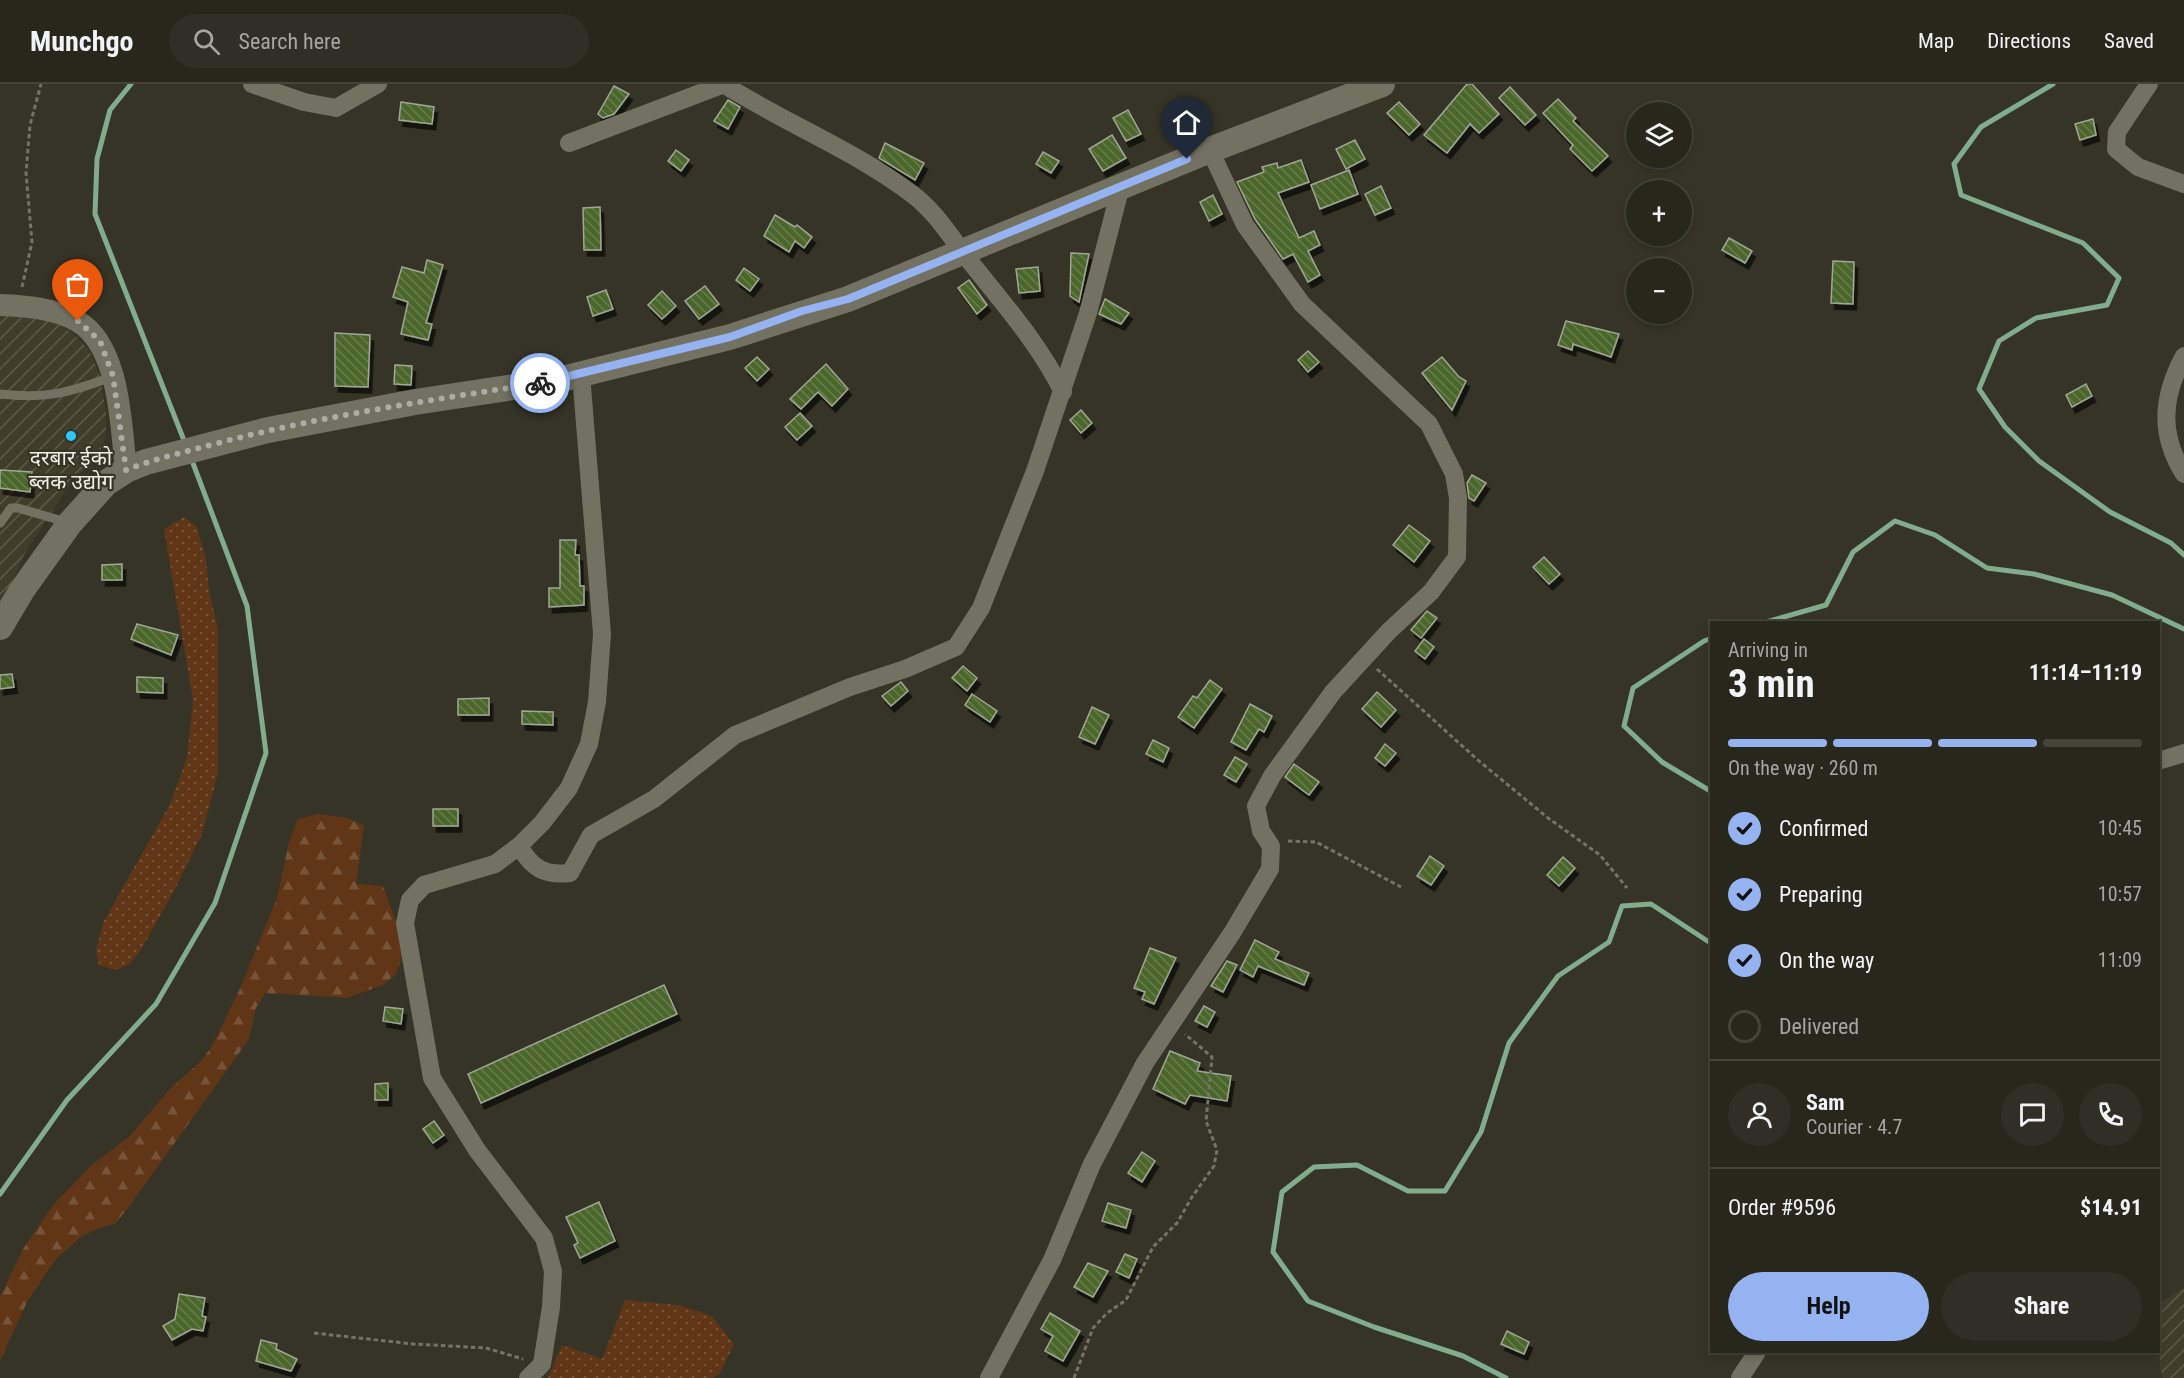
<!DOCTYPE html>
<meta charset="utf-8">
<style>
:root{--surface:#28271c;--page:#302f25;--text:#f1f3f6;--muted:#a5a5a3;--line:#44443b;--accent:#95b2f1}
body{margin:0;font-family:"Roboto Condensed","Noto Sans Devanagari",sans-serif;background:var(--page);color:var(--text);height:100vh;display:flex;flex-direction:column;font-size:22px;white-space:nowrap}
*{box-sizing:border-box;margin:0}
p{font-size:20px;color:var(--muted)}
.icon{flex:none;width:33px;height:33px;fill:none;stroke:currentColor;stroke-width:2;stroke-linecap:round;stroke-linejoin:round}
.map{position:relative;flex:1;overflow:hidden}
.details{position:absolute;left:1710px;top:537px;width:450px;height:732px;display:flex;flex-direction:column;background:var(--surface);border-radius:0px;box-shadow:0 3px 9px #0003,0 0 0 2px var(--line)}
.details>*{flex:none}
.fabs{position:absolute;left:1626px;top:18px;display:grid;gap:12px}
.fabs a{display:grid;place-items:center;width:66px;height:66px;border-radius:50%;background:var(--surface);box-shadow:0 3px 9px #0003,0 0 0 2px var(--line);font-size:30px}
.pin{position:absolute;display:grid;place-items:center;width:51px;height:51px;color:#fff;margin:-62px -26px;border-radius:50% 50% 50% 0;rotate:-45deg;box-shadow:0 0 6px #0007}
.pin .icon{rotate:45deg}
.courier{position:absolute;display:grid;place-items:center;width:60px;height:60px;margin:-30px;border:4px solid #95b2f1;border-radius:50%;background:#fff;color:#222;box-shadow:0 2px 8px #0007}
.summary em{font-style:normal;font-weight:700}
.summary div{display:flex;flex-direction:column-reverse}
.summary{display:flex;align-items:center;justify-content:space-between;height:102px;padding:0 18px}
h1{font-size:39px;font-weight:700;line-height:45px}
.bar{display:grid;grid-template-columns:repeat(4,1fr);gap:9px 6px;align-content:center;height:72px;padding:0 18px}
.bar i{height:8px;border-radius:4px;background:var(--line)}
.bar .active{background:var(--accent)}
.bar p{grid-column:span 4}
.line{display:flex;align-items:center;gap:15px;padding:0 18px;border-top:2px solid var(--line)}
.line div{flex:1}
.round{display:grid;place-items:center;flex:none;width:63px;height:63px;border-radius:32px;background:var(--page)}
ol{padding:0 18px;list-style:none}
li{display:flex;align-items:center;gap:18px;height:66px}
li p{margin-inline-start:auto}
li .icon{padding:6px;border-radius:50%;background:var(--accent);color:#111;stroke-width:4}
li:last-child{color:var(--muted)}
li i{width:33px;height:33px;border:3px solid var(--line);border-radius:50%}
.action{display:flex;gap:12px;margin-top:auto;padding:12px 18px}
.action a{flex:1;height:69px;border-radius:36px;background:var(--accent);color:#111;font-size:24px;font-weight:700;line-height:69px;text-align:center}
.action a+a{background:var(--page);color:var(--text)}
header{display:flex;align-items:center;gap:36px;box-sizing:border-box;height:84px;padding:0 30px;background:var(--surface);border-bottom:2px solid var(--line)}
header strong{font-size:28px}
nav{display:flex;gap:33px;margin-inline-start:auto;font-size:21px}
.search{width:420px;height:54px;background:var(--page);display:flex;align-items:center;gap:15px;box-sizing:border-box;padding:0 21px;border-radius:33px;color:var(--muted);font-size:22px}
.map>svg:first-child{display:block}
</style>
<header>
<strong>Munchgo</strong>
<div class="search"><svg class="icon" aria-label="search" viewBox="0 0 24 24"><circle cx="10" cy="10" r="6"/><path d="M15 15l6 6"/></svg>Search here</div>
<nav><a>Map</a><a>Directions</a><a>Saved</a></nav>
</header>
<div class="map">
<svg width="2184" height="1294" viewBox="0 0 2184 1294">
<defs>
<pattern id="industrial-furrows" width="10" height="10" patternUnits="userSpaceOnUse" patternTransform="scale(1.5)"><rect width="10" height="10" fill="#403e2a"/><path d="M-1 1l2-2M0 10L10 0M9 11l2-2" fill="none" stroke="#5c5a49"/></pattern>
<pattern id="grass-dots" width="8" height="8" patternUnits="userSpaceOnUse" patternTransform="scale(1.5)"><rect width="8" height="8" fill="#603617"/><path d="M2 2h.1M6 6h.1" fill="none" stroke="#775339" stroke-width="1.8" stroke-linecap="round"/></pattern>
<pattern id="forest-firs" width="22" height="20" patternUnits="userSpaceOnUse" patternTransform="scale(1.5)"><rect width="22" height="20" fill="#603617"/><path d="M5 1l3.5 6h-7zM16 11l3.5 6h-7z" fill="#775339"/></pattern>
<pattern id="building-back-hatch" width="6" height="6" patternUnits="userSpaceOnUse" patternTransform="scale(1.5)"><rect width="6" height="6" fill="#4c6629"/><path d="M-1 5l2 2M0 0l6 6M5-1l2 2" fill="none" stroke="#667c48"/></pattern>
<filter id="shadow"><feDropShadow dx="3.5" dy="6" stdDeviation="0" flood-color="#0009"/></filter>
</defs>
<rect width="100%" height="100%" fill="#353426"/>
<g fill="url(#industrial-furrows)">
<polygon points="0,231 51,236 73,249 89,266 99,289 106,327 106,350 97,377 74,394 24,471 0,524"/>
<polygon points="2184,1203 2184,1294 2163,1294 2160,1283 2159,1220"/>
</g>
<g fill="url(#grass-dots)">
<polygon points="184,433 197,443 206,476 209,507 218,545 218,689 202,750 172,811 139,869 128,881 114,886 99,881 96,866 104,837 170,720 187,674 193,616 164,445"/>
<polygon points="625,1216 678,1221 712,1232 734,1260 720,1289 713,1294 548,1294 562,1261 602,1275"/>
</g>
<polygon fill="url(#forest-firs)" points="318,730 348,734 364,742 356,800 383,802 399,846 401,875 396,890 383,901 347,914 265,909 256,924 249,955 131,1120 115,1140 99,1144 82,1152 56,1175 27,1218 0,1277 0,1213 23,1165 54,1120 93,1080 130,1052 170,1005 203,975 213,960 238,909 277,814 289,758 298,735"/>
<g fill="none" stroke-linecap="round" stroke-linejoin="round">
<g stroke="#81ad8d" stroke-width="5">
<polyline points="131,0 110,26 97,75 95,130 185,359"/>
<polyline points="2053,0 1981,43 1954,80 1961,111 2083,159 2119,194 2107,221 2036,234 1999,257 1979,305 2005,343 2039,377 2110,428 2171,459 2184,471"/>
<polyline points="1766,538 1826,521 1853,468 1895,437 1935,451 1987,484 2034,490 2112,511 2184,545"/>
<polyline points="1712,554 1704,557 1633,604 1624,642 1662,678 1712,708"/>
<polyline points="0,1110 67,1016 156,920 215,819 266,669 247,522 191,374"/>
<polyline points="1506,1294 1463,1272 1374,1243 1308,1217 1273,1168 1282,1108 1314,1083 1357,1081 1408,1107 1445,1107 1481,1048 1509,959 1558,892 1609,858 1622,822 1651,820 1712,860"/>
</g>
</g>
<g fill="url(#building-back-hatch)" stroke="#9fa798" stroke-width="1.5" filter="url(#shadow)">
<polygon points="1467,0 1472,0 1499,30 1479,49 1470,40 1447,69 1424,51"/>
<polygon points="614,2 629,10 614,30 603,34 598,30"/>
<polygon points="1510,3 1536,31 1525,41 1499,14"/>
<polygon points="1558,15 1576,34 1573,37 1608,72 1592,87 1570,65 1573,61 1543,29"/>
<polygon points="728,16 740,23 728,45 714,37"/>
<polygon points="401,18 434,23 432,40 399,36"/>
<polygon points="1399,18 1420,40 1409,51 1387,29"/>
<polygon points="1128,26 1141,50 1126,57 1113,34"/>
<polygon points="2093,35 2096,51 2080,56 2075,40"/>
<polygon points="1112,51 1126,74 1103,87 1089,65"/>
<polygon points="1355,56 1365,75 1346,85 1336,65"/>
<polygon points="885,59 924,79 915,96 879,74"/>
<polygon points="676,66 689,76 681,87 668,77"/>
<polygon points="1043,68 1059,77 1051,89 1036,80"/>
<polygon points="1301,76 1309,98 1278,109 1299,154 1314,147 1320,161 1308,167 1320,191 1308,198 1293,170 1283,175 1255,135 1237,98 1264,88 1262,83 1277,79 1278,84"/>
<polygon points="1349,86 1358,110 1320,125 1311,101"/>
<polygon points="1381,102 1391,124 1375,131 1365,110"/>
<polygon points="1213,111 1222,130 1209,137 1200,118"/>
<polygon points="600,123 601,166 584,166 583,124"/>
<polygon points="775,131 795,143 797,141 812,153 804,164 795,157 789,168 764,152"/>
<polygon points="1729,154 1752,167 1745,179 1722,166"/>
<polygon points="1071,169 1089,170 1079,218 1070,212"/>
<polygon points="427,176 443,181 426,239 432,240 428,256 401,250 408,218 393,213 402,183 424,189"/>
<polygon points="1833,177 1854,178 1853,220 1831,219"/>
<polygon points="1038,183 1040,207 1019,209 1016,185"/>
<polygon points="744,184 759,195 750,207 736,196"/>
<polygon points="969,196 987,221 977,230 958,204"/>
<polygon points="705,202 719,220 699,235 685,217"/>
<polygon points="606,206 613,225 593,232 587,213"/>
<polygon points="662,207 676,222 662,235 648,221"/>
<polygon points="1105,215 1129,229 1121,240 1099,230"/>
<polygon points="1566,237 1619,250 1611,273 1573,260 1572,266 1558,261"/>
<polygon points="335,249 370,251 368,303 335,302"/>
<polygon points="1308,267 1319,278 1308,288 1298,276"/>
<polygon points="757,273 769,285 757,297 745,284"/>
<polygon points="1442,273 1459,293 1466,297 1452,326 1422,289"/>
<polygon points="826,280 848,305 832,322 818,308 801,325 790,315"/>
<polygon points="395,281 412,282 411,301 394,300"/>
<polygon points="2086,300 2092,312 2072,323 2066,311"/>
<polygon points="1081,326 1092,339 1081,349 1070,336"/>
<polygon points="800,329 812,342 797,356 785,343"/>
<polygon points="0,386 32,388 30,408 0,404"/>
<polygon points="1472,391 1486,399 1474,417 1469,414 1467,399"/>
<polygon points="1409,441 1430,457 1414,478 1393,461"/>
<polygon points="560,456 576,456 575,471 579,471 580,502 584,502 584,521 549,523 549,504 560,504"/>
<polygon points="1544,473 1560,490 1549,500 1533,483"/>
<polygon points="122,480 122,496 102,496 102,481"/>
<polygon points="1427,527 1437,534 1421,554 1411,546"/>
<polygon points="137,540 178,551 171,571 131,555"/>
<polygon points="1424,555 1434,563 1425,575 1415,567"/>
<polygon points="963,582 977,594 967,607 952,594"/>
<polygon points="12,590 14,603 0,605 0,591"/>
<polygon points="137,593 163,594 163,609 137,608"/>
<polygon points="1210,596 1222,605 1194,644 1178,633 1193,612 1197,614"/>
<polygon points="901,598 908,607 891,622 882,612"/>
<polygon points="1377,608 1396,626 1381,643 1362,625"/>
<polygon points="972,610 997,627 990,638 965,621"/>
<polygon points="489,614 489,631 458,631 458,615"/>
<polygon points="1250,620 1272,632 1264,648 1259,645 1246,666 1231,658"/>
<polygon points="1092,623 1109,631 1095,660 1079,653"/>
<polygon points="522,627 553,628 553,641 522,640"/>
<polygon points="1153,656 1169,664 1163,678 1146,670"/>
<polygon points="1385,660 1396,669 1385,682 1375,674"/>
<polygon points="1235,673 1247,680 1236,698 1224,691"/>
<polygon points="1294,680 1319,698 1309,711 1285,693"/>
<rect x="433" y="725" width="25" height="17"/>
<polygon points="1430,772 1444,782 1431,801 1417,792"/>
<polygon points="1563,773 1575,784 1559,802 1547,791"/>
<polygon points="1255,856 1279,868 1275,875 1309,889 1304,901 1258,882 1253,893 1240,886"/>
<polygon points="1150,864 1176,874 1154,920 1142,915 1145,908 1134,904"/>
<polygon points="1227,877 1237,881 1223,908 1211,902"/>
<polygon points="664,901 677,930 481,1019 468,990"/>
<polygon points="1204,922 1215,928 1207,943 1195,937"/>
<polygon points="385,923 403,925 401,940 383,937"/>
<polygon points="1170,967 1200,979 1197,987 1231,992 1227,1017 1190,1011 1185,1020 1153,1005"/>
<polygon points="388,999 388,1016 375,1016 375,1000"/>
<polygon points="434,1037 444,1051 433,1059 423,1045"/>
<polygon points="1142,1068 1155,1077 1142,1098 1128,1089"/>
<polygon points="599,1118 615,1157 580,1174 574,1161 578,1159 566,1133"/>
<polygon points="1108,1119 1131,1126 1126,1144 1102,1137"/>
<polygon points="1125,1170 1137,1175 1129,1194 1116,1188"/>
<polygon points="1088,1179 1108,1187 1093,1213 1074,1203"/>
<polygon points="179,1210 205,1214 202,1232 206,1233 203,1247 192,1245 172,1256 163,1242 175,1235"/>
<polygon points="1050,1229 1080,1247 1063,1277 1045,1267 1053,1252 1041,1245"/>
<polygon points="1507,1247 1529,1258 1524,1270 1501,1260"/>
<polygon points="261,1256 277,1260 276,1265 297,1275 291,1287 256,1277"/>
</g>
<g fill="none" stroke-linecap="round" stroke-linejoin="round">
<g stroke="#747367" stroke-width="3" stroke-dasharray="4.5 3" stroke-linecap="butt">
<polyline points="22,203 32,158 26,89 30,41 41,0"/>
<polyline points="1377,585 1479,677 1548,734 1600,771 1627,804"/>
<polyline points="1288,757 1316,758 1401,803"/>
<polyline points="314,1249 413,1260 486,1264 523,1275"/>
<polyline points="1074,1294 1093,1244 1107,1229 1126,1216 1153,1163 1177,1139 1192,1113 1214,1082 1217,1066 1206,1037 1212,973 1185,950"/>
</g>
<g stroke="#727162" stroke-width="9">
<path d="M0 310C46 315 69 309 111 293"/>
<polyline points="0,439 11,424 18,424 66,438"/>
</g>
<g stroke="#727162" stroke-width="18">
<polyline points="252,0 304,18 336,24 378,0"/>
<path d="M723 0C785 39 854 66 912 110 935 127 950 152 968 175 1002 218 1038 258 1063 308"/>
<polyline points="2149,0 2117,48 2116,65 2138,83 2184,100"/>
<polyline points="569,59 724,0"/>
<path d="M2184 272C2162 313 2159 350 2184 390"/>
<polyline points="2158,677 2184,669"/>
<path d="M519 762C532 784 544 792 570 789L591 751 654 715 735 651 850 603 905 585 956 563 981 524 1035 387 1088 229 1121 102"/>
<polyline points="528,1294 542,1280 551,1223 553,1187 544,1154 477,1066 432,994 405,839 410,816 424,801 495,780 519,762 542,739 569,704 589,660 597,618 602,550 581,290"/>
<polyline points="989,1294 1052,1176 1092,1080 1145,979 1232,849 1270,785 1271,762 1261,747 1256,722 1272,692 1333,608 1389,547 1431,508 1457,473 1458,414 1454,390 1429,340 1302,220 1245,141 1210,66"/>
<polyline points="1740,1294 1757,1268"/>
</g>
<path stroke="#727162" stroke-width="22" d="M0 221C25 222 54 224 77 237 120 261 121 342 126 386"/>
<polyline stroke="#727162" stroke-width="26" points="0,543 22,506 70,439 106,399 126,386 146,378 268,346 415,318 554,297 730,253 848,215 1210,66 1382,0"/>
</g>
<g fill="none" stroke-linecap="round" stroke-linejoin="round">
<path stroke="#adaca2" stroke-width="6" stroke-dasharray="0 10.8" d="M78 237 100 257 113 292 126 386C157 374 189 367 222 358 326 331 433 316 540 299"/>
<polyline stroke="#95b2f1" stroke-width="8" points="540,299 730,253 802,227 848,215 1187,75"/>
</g>
<circle fill="#29c8ff" stroke="#353426" stroke-width="2" cx="71" cy="352" r="6"/>
<g text-anchor="middle" stroke-width="4.5" stroke-linejoin="round" paint-order="stroke">
<g font-size="21" fill="#eeede5" stroke="#353426">
<text x="71" y="381">दरबार ईको<tspan x="71" dy="24">ब्लक उद्योग</tspan></text>
</g>
</g>
</svg>
<div class="fabs">
<a><svg class="icon" aria-label="layers" viewBox="0 0 24 24"><path d="M12 4l9 5-9 5-9-5zM3 14l9 5 9-5"/></svg></a>
<a>+</a>
<a>−</a>
</div>
<div class="pin" style="left:78px;top:237px;background:#ea580c"><svg class="icon" aria-label="bag" viewBox="0 0 24 24"><path d="M5 8h14l-1 12H6zM9 8a3 3 0 0 1 6 0"/></svg></div>
<div class="pin" style="left:1187px;top:75px;background:#1f2937"><svg class="icon" aria-label="home" viewBox="0 0 24 24"><path d="M3 11l9-7 9 7M6 9v11h12V9"/></svg></div>
<div class="courier" style="left:540px;top:299px"><svg class="icon" aria-label="bike" viewBox="0 0 24 24"><circle cx="6" cy="16" r="4"/><circle cx="18" cy="16" r="4"/><path d="M6 16l4-8h5l3 8M10 8l3 8H6M13 5h3"/></svg></div>
<section class="details">
<div class="summary"><div><h1>3 min</h1><p>Arriving in</p></div><em>11:14–11:19</em></div>
<div class="bar"><i class="active"></i><i class="active"></i><i class="active"></i><i></i><p>On the way · 260 m</p></div>
<ol>
<li><svg class="icon" aria-label="check" viewBox="0 0 24 24"><path d="M5 12l5 5 9-10"/></svg>Confirmed<p>10:45</p></li>
<li><svg class="icon" aria-label="check" viewBox="0 0 24 24"><path d="M5 12l5 5 9-10"/></svg>Preparing<p>10:57</p></li>
<li><svg class="icon" aria-label="check" viewBox="0 0 24 24"><path d="M5 12l5 5 9-10"/></svg>On the way<p>11:09</p></li>
<li><i></i>Delivered</li>
</ol>
<div class="line" style="height:108px"><a class="round"><svg class="icon" aria-label="person" viewBox="0 0 24 24"><circle cx="12" cy="8" r="4"/><path d="M4 21q1-7 8-7t8 7"/></svg></a><div><b>Sam</b><p>Courier · 4.7</p></div><a class="round"><svg class="icon" aria-label="chat" viewBox="0 0 24 24"><path d="M4 5h16v11H9l-5 4z"/></svg></a><a class="round"><svg class="icon" aria-label="phone" viewBox="0 0 24 24"><path d="M5 4h4l2 5-3 2q2 4 5 5l2-3 5 2v4C11 20 4 13 5 4z"/></svg></a></div>
<div class="line" style="height:78px"><div>Order #9596</div><b>$14.91</b></div>
<div class="action"><a>Help</a><a>Share</a></div>
</section>
</div>
